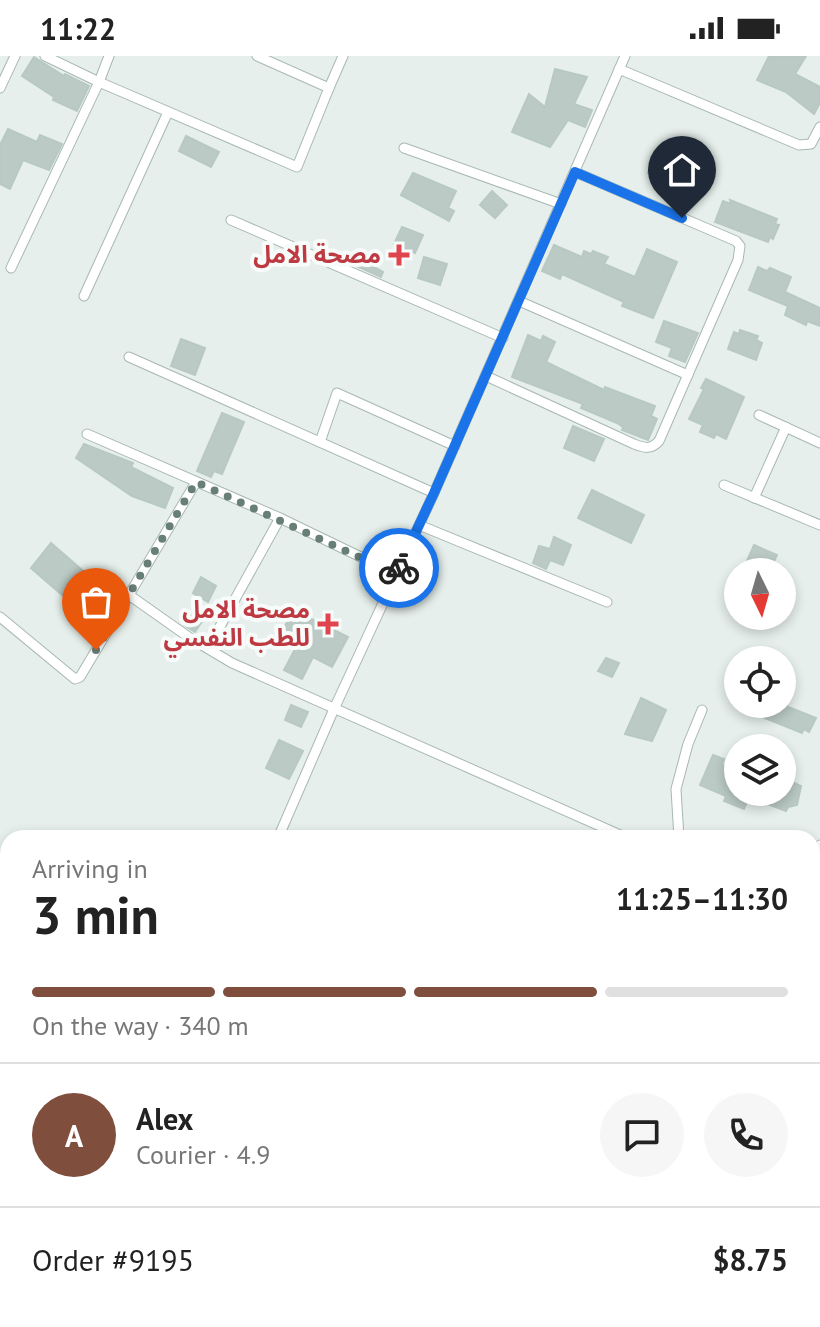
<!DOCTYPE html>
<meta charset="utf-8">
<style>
:root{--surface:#fff;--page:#f6f6f6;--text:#222;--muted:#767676;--line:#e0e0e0;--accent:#804e3d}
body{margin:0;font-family:"PT Sans","Noto Sans Arabic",sans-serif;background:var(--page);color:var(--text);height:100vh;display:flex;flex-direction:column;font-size:30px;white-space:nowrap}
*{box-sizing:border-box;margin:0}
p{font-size:26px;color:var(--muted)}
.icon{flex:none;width:44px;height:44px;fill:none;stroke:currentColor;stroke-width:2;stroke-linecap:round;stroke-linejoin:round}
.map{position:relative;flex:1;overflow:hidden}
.side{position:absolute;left:0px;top:774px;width:820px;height:498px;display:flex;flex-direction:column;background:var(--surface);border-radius:24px 24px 0 0;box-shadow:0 4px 12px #0003}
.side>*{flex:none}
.needle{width:52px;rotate:175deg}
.controls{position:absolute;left:724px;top:502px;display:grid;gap:16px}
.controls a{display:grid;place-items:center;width:72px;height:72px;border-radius:50%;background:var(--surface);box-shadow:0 4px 12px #0003;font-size:40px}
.pin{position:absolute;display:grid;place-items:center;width:68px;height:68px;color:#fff;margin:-82px -34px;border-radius:50% 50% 50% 0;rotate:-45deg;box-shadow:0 0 8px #0007}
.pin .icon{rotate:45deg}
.courier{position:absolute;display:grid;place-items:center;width:80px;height:80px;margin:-40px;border:6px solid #1a73e8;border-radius:50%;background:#fff;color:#222;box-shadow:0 2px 10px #0007}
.overview em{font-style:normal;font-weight:700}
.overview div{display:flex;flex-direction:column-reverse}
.overview{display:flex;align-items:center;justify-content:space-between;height:136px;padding:0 32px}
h1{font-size:52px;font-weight:700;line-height:60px}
.bar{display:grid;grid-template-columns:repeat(4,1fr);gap:12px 8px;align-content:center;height:96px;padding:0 32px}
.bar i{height:10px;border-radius:6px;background:var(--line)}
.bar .selected{background:var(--accent)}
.bar p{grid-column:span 4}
.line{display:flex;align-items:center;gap:20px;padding:0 32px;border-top:2px solid var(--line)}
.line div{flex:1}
.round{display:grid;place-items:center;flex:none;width:84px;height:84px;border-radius:42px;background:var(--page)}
.status{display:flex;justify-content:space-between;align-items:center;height:56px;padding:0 40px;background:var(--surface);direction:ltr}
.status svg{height:22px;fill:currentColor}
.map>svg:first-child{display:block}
</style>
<div class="status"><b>11:22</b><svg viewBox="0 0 49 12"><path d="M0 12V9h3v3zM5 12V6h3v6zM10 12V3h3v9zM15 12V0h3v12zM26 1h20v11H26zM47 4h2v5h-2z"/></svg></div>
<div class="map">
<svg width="820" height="1271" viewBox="0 0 820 1271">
<rect width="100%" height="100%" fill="#e6efeb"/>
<g fill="#bbcac4" stroke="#b8c9c2" stroke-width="2">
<polygon points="769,0 806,0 795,18 820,31 820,47 814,58 786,36 757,24"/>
<polygon points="34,1 64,20 65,18 89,30 77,55 53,44 54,41 22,20"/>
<polygon points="555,13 587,21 574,48 592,54 585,71 568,64 550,91 512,76 529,38 545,51"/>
<polygon points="8,73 37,86 40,79 62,88 49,114 23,104 10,133 0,128 0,89"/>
<polygon points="186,80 219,96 211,111 179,95"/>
<polygon points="656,97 685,108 675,134 659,128 662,122 648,117"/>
<polygon points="413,117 456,135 448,152 454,155 449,165 401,139"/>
<polygon points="492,135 507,149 495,162 480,149"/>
<polygon points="730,144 777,163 775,168 779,169 773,183 770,181 768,186 715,166 723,145 731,148"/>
<polygon points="402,171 423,179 415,197 394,188"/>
<polygon points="554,189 582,201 584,195 591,198 593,195 608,201 604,208 635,221 647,193 677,206 653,262 622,250 624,246 562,218 560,223 542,215"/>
<polygon points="357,196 364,198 363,205 383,216 381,221 352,208"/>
<polygon points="424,201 447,208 440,229 418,222"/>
<polygon points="758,211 767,215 770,212 791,221 785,236 820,252 820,270 807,265 806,269 785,259 788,250 749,234"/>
<polygon points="664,265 698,277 685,306 669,300 672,292 656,286"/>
<polygon points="740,274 758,280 756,284 762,287 756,304 728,293 734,276 739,278"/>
<polygon points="528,279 541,285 543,280 555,286 546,306 604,334 605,331 655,350 651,360 657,363 648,384 622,374 623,371 617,367 581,352 583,348 512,321"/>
<polygon points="181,283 205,292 195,319 171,310"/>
<polygon points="706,323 744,341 726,383 716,378 714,382 700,376 703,369 689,363 704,333 701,332"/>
<polygon points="222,357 244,366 222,418 214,415 211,421 197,415"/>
<polygon points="573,370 604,383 594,405 564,392"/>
<polygon points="84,388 133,407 131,411 173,432 165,452 132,440 76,402"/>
<polygon points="592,434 644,459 631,487 578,462"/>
<polygon points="554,481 571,489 563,509 550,504 546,513 533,507 539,490 550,493"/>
<polygon points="51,487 112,540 90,563 31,512"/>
<polygon points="754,489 777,499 769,516 742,516"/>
<polygon points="201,521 216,530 208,546 193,537"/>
<polygon points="293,554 348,581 332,611 313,601 302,623 284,614 295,593 278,584"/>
<polygon points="193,556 203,564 195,576 184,569"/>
<polygon points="606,602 619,607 612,621 598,615"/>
<polygon points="641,642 666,654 652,685 625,678"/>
<polygon points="766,648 781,648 816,662 809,676 804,673 802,677 760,660"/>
<polygon points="291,649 308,656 301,671 285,664"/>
<polygon points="279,684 303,695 289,723 266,712"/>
<polygon points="713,699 724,703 722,709 738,716 738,736 782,736 782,721 801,730 797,749 788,751 786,755 749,741 744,753 724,745 726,740 700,729"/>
<polygon points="0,1124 8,1127 8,1149 0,1167"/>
<polygon points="0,1177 8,1180 8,1213 0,1210"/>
</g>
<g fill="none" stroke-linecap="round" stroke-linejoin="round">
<defs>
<g id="minor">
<polyline points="45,0 99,26 109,0"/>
<polyline points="257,0 329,32 343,0"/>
<polyline points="619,13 799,89 811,88 820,71"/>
<polyline points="0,32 15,0"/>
<polyline points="404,92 561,148"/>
<polyline points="231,164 503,282"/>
<polyline points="11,212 99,26 297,111 329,32"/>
<polyline points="84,240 168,56"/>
<polyline points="519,245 688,319"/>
<polyline points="129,301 434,437"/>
<path d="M486 320 634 388C644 392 651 394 659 385L738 204 740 190 736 185 575 116"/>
<polyline points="759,359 820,387"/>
<polyline points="87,378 280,462 396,518"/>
<polyline points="320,386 337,337 455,390"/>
<polyline points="724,429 820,469"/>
<polyline points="754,442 786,371"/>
<polyline points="419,469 607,546"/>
<polyline points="129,539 196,426"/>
<polyline points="0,561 75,623 80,621 129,539 190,582 232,607 627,782"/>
<polyline points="208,592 280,462"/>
<polyline points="278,782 334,653 434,437 625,0"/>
<polyline points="679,782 676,733 688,688 702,654"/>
<polyline points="812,808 820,789"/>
<polyline points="812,867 820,871"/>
<polyline points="4,993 8,994"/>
<polyline points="812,1148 820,1151"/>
<polyline points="280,1264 290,1268"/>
<polyline points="63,1271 66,1264"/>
<polyline points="603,1271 607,1264"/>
<polyline points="711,1271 714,1264"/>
</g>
</defs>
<use href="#minor" stroke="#a8b8b2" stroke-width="11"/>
<use href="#minor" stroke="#fff" stroke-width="9"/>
</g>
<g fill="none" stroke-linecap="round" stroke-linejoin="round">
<polyline stroke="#687f78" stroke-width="8" stroke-dasharray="0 14.4" points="96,594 196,426 396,518 399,512"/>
<polyline stroke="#1a73e8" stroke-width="10" points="399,512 434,437 575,116 682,162"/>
</g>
<g fill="#e0444e" stroke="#f7fbf9" stroke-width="3">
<path d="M395 187h8v8h8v8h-8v8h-8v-8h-8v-8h8z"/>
<path d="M324 556h8v8h8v8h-8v8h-8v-8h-8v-8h8z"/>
</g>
<g text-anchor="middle" stroke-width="8" stroke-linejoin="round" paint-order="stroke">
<g font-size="24" font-weight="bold" fill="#be3a42" stroke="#f7fbf9" text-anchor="end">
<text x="381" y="207">مصحة الامل</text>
<text x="310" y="562">مصحة الامل<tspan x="310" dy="28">للطب النفسي</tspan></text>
</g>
</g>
</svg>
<div class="controls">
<a><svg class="needle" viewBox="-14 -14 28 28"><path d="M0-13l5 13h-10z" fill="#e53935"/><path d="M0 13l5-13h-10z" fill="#767676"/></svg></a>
<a><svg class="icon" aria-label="locate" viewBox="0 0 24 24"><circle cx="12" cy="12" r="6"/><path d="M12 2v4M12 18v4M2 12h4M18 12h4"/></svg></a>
<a><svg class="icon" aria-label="layers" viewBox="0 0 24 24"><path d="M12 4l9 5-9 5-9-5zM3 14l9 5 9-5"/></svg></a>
</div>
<div class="pin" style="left:96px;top:594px;background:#ea580c"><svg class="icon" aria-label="bag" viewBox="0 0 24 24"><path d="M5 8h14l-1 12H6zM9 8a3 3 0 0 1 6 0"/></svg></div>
<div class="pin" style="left:682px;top:162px;background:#1f2937"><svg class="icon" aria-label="home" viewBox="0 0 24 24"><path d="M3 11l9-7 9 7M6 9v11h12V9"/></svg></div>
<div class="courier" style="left:399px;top:512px"><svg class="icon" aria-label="bike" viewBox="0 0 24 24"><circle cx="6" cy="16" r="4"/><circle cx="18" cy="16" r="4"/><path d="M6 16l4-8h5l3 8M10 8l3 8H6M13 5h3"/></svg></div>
<section class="side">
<div class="overview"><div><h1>3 min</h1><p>Arriving in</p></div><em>11:25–11:30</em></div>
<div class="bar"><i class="selected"></i><i class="selected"></i><i class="selected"></i><i></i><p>On the way · 340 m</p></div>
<div class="line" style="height:144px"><b class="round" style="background:var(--accent);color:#fff">A</b><div><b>Alex</b><p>Courier · 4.9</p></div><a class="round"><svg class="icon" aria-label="chat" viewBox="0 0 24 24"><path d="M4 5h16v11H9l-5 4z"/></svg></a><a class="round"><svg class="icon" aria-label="phone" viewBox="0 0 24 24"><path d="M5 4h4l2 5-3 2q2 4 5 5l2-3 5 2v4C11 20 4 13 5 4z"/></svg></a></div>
<div class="line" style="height:104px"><div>Order #9195</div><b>$8.75</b></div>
</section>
</div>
